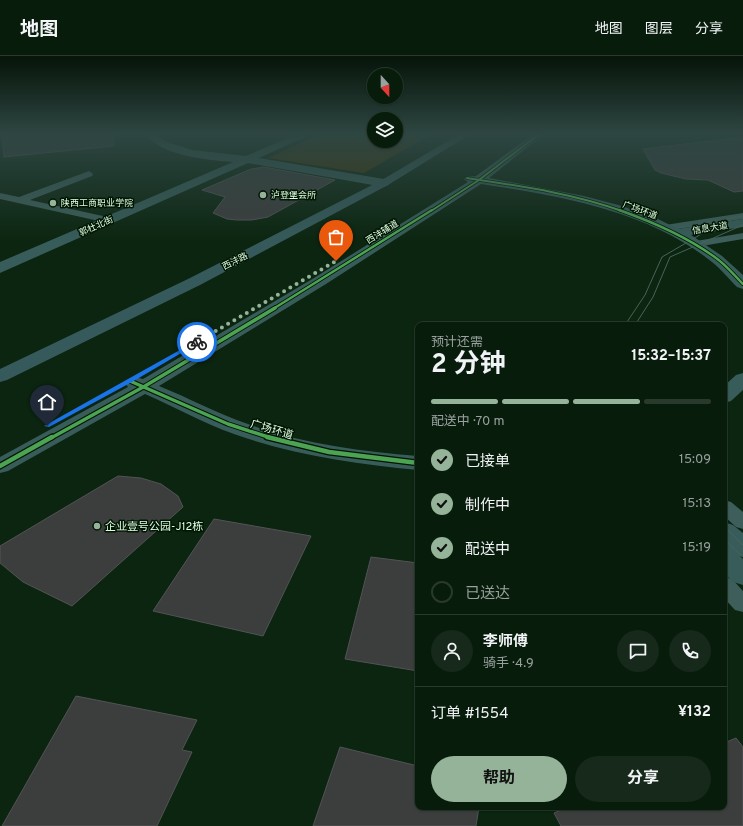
<!DOCTYPE html>
<html lang="zh">
<meta charset="utf-8">
<style>
:root{--surface:#081c0c;--page:#16291a;--text:#f1f3f6;--muted:#98a19d;--line:#293a2d;--accent:#95b398}
body{margin:0;font-family:Overpass,"Noto Sans SC",sans-serif;background:var(--page);color:var(--text);height:100vh;display:flex;flex-direction:column;font-size:15px;white-space:nowrap}
*{box-sizing:border-box;margin:0}
p{font-size:13px;color:var(--muted)}
.icon{flex:none;width:22px;height:22px;fill:none;stroke:currentColor;stroke-width:2;stroke-linecap:round;stroke-linejoin:round}
.map{position:relative;flex:1;overflow:hidden}
.sheet{position:absolute;left:415px;top:266px;width:312px;height:488px;display:flex;flex-direction:column;background:var(--surface);border-radius:8px;box-shadow:0 1px 3px #0004,0 0 0 1px var(--line)}
.sheet>*{flex:none}
.needle{width:26px;rotate:159deg}
.controls{position:absolute;left:367px;top:12px;display:grid;gap:8px}
.controls a{display:grid;place-items:center;width:36px;height:36px;border-radius:50%;background:var(--surface);box-shadow:0 1px 3px #0004,0 0 0 1px var(--line);font-size:20px}
.pin{position:absolute;display:grid;place-items:center;width:34px;height:34px;color:#fff;margin:-41px -17px;border-radius:50% 50% 50% 0;rotate:-45deg;box-shadow:0 0 4px #0007}
.pin .icon{rotate:45deg}
.courier{position:absolute;display:grid;place-items:center;width:40px;height:40px;margin:-20px;border:3px solid #1a73e8;border-radius:50%;background:#fff;color:#222;box-shadow:0 1px 5px #0007}
.headline em{font-style:normal;font-weight:700}
.headline div{display:flex;flex-direction:column-reverse}
.headline{display:flex;align-items:center;justify-content:space-between;height:68px;padding:0 16px}
h1{font-size:26px;font-weight:700;line-height:30px}
.bar{display:grid;grid-template-columns:repeat(4,1fr);gap:6px 4px;align-content:center;height:48px;padding:0 16px}
.bar i{height:5px;border-radius:3px;background:var(--line)}
.bar .selected{background:var(--accent)}
.bar p{grid-column:span 4}
.line{display:flex;align-items:center;gap:10px;padding:0 16px;border-top:1px solid var(--line)}
.line div{flex:1}
.round{display:grid;place-items:center;flex:none;width:42px;height:42px;border-radius:21px;background:var(--page)}
ol{padding:0 16px;list-style:none}
li{display:flex;align-items:center;gap:12px;height:44px}
li p{margin-inline-start:auto}
li .icon{padding:4px;border-radius:50%;background:var(--accent);color:#111;stroke-width:4}
li:last-child{color:var(--muted)}
li i{width:22px;height:22px;border:2px solid var(--line);border-radius:50%}
.button{display:flex;gap:8px;margin-top:auto;padding:8px 16px}
.button a{flex:1;height:46px;border-radius:24px;background:var(--accent);color:#111;font-size:16px;font-weight:700;line-height:46px;text-align:center}
.button a+a{background:var(--page);color:var(--text)}
header{display:flex;align-items:center;gap:24px;box-sizing:border-box;height:56px;padding:0 20px;background:var(--surface);border-bottom:1px solid var(--line)}
header strong{font-size:19px}
nav{display:flex;gap:22px;margin-inline-start:auto;font-size:14px}
.map>svg:first-child{display:block}
</style>
<header>
<strong>地图</strong>
<nav><a>地图</a><a>图层</a><a>分享</a></nav>
</header>
<div class="map">
<svg width="743" height="770" viewBox="0 0 743 770">
<rect width="100%" height="100%" fill="#0b2510"/>
<polygon fill="#413509" points="318,79 374,79 374,85 396,85 396,79 430,79 364,117 268,102"/>
<g fill="#3c3e3e" stroke="#525354">
<polygon points="14,79 113,79 114,90 4,101 2,80"/>
<polygon points="743,81 743,135 734,136 708,124 686,123 661,117 655,114 643,93"/>
<polygon points="264,111 335,124 268,161 252,164 237,164 227,163 213,157 225,141 202,134 251,113"/>
<polygon points="118,420 141,422 161,428 178,440 183,451 72,550 23,526 0,507 0,490"/>
<polygon points="214,463 311,480 263,580 153,555"/>
<polygon points="371,501 418,507 418,615 345,603"/>
<polygon points="76,640 197,664 182,694 192,696 157,770 2,770"/>
<polygon points="736,682 743,691 743,770 561,770 554,757 568,751 724,751 724,687"/>
<polygon points="340,691 418,710 418,751 479,751 476,770 313,770"/>
</g>
<g fill="none" stroke-linecap="round" stroke-linejoin="round">
<g fill="#3d5e5a" fill-rule="evenodd">
<polygon points="89,115 93,118 92,120 30,144 112,162 113,164 112,166 108,167 0,143 0,137 19,141"/>
<polygon points="743,157 743,163 665,175 660,172 665,169"/>
<polygon points="743,177 743,183 696,191 691,188 696,185"/>
<polygon points="724,444 731,446 743,456 743,473 736,471 724,460"/>
<polygon points="724,521 732,523 743,535 743,556 735,554 724,542"/>
</g>
<g fill="#375c59" fill-rule="evenodd">
<path d="M146 79H156L167 86 192 94 246 100 295 79H307L305 81 259 102 384 123 388 125 390 127 388 129 384 131 248 107 0 217V206L233 106C208 104 162 100 146 79Z"/>
<path d="M532 79H543L489 122 584 140 622 150 658 163 678 173 743 163V171L691 179 722 200 743 219V233L737 231C729 223 721 213 712 206 647 154 560 140 481 128L326 228 159 330C189 342 218 358 248 368 303 388 361 395 418 400V414C356 408 293 399 234 378 203 367 175 351 145 338L8 415 0 417V401L128 331 125 327 128 323 135 321 143 323 314 222 468 126 464 123 466 121 476 120Z"/>
<polygon points="743,317 743,334 731,345 724,347 724,330 736,319"/>
<polygon points="724,466 733,469 743,477 743,501 740,500 743,503 743,529 733,526 724,517 724,492 727,492 724,490"/>
</g>
<polygon fill="#365a5b" fill-rule="evenodd" points="458,79 469,79 388,129 200,229 7,324 0,326 0,313 188,223 380,125"/>
<g stroke="#48635b" stroke-width="1">
<polyline points="625,269 645,239 662,201 727,163 743,160"/>
<polyline points="635,269 653,241 670,201 743,169"/>
<polyline points="724,470 743,489"/>
<polyline points="724,483 743,501"/>
</g>
<defs>
<g id="cycleway-far3">
<path d="M467 122C519 130 572 137 622 155"/>
<polyline points="431,155 479,124 538,79"/>
</g>
<g id="cycleway-far2">
<path d="M619 154C653 166 686 180 716 202 726 209 734 219 743 228"/>
<polyline points="273,253 432,154"/>
</g>
<g id="cycleway-far1">
<polyline points="130,325 228,368 271,382"/>
<polyline points="51,382 145,330 275,252"/>
</g>
<g id="cycleway">
<polyline points="267,381 329,396 418,407"/>
<polyline points="0,410 52,381"/>
</g>
</defs>
<use href="#cycleway-far3" stroke="#001503" stroke-width="3.5"/>
<use href="#cycleway-far2" stroke="#001503" stroke-width="4"/>
<use href="#cycleway-far1" stroke="#001503" stroke-width="5.5"/>
<use href="#cycleway" stroke="#001503" stroke-width="7"/>
<use href="#cycleway-far3" stroke="#4ca352" stroke-width="2"/>
<use href="#cycleway-far2" stroke="#4ca352" stroke-width="2.5"/>
<use href="#cycleway-far1" stroke="#4ca352" stroke-width="3.5"/>
<use href="#cycleway" stroke="#4ca352" stroke-width="4.5"/>
</g>
<linearGradient id="sky" x2="0" y2="1"><stop stop-color="#061409"/><stop offset="0.42" stop-color="#2e4642"/><stop offset="1" stop-color="#2e4642" stop-opacity="0"/></linearGradient>
<rect width="743" height="186" fill="url(#sky)"/>
<polygon fill="#1a73e8" points="196,285 200,286 132,326 49,371 44,370"/>
<g fill="none" stroke-linecap="round" stroke-linejoin="round">
<polyline stroke="#95b398" stroke-width="4" stroke-dasharray="0 7.2" points="197,286 336,205"/>
</g>
<g fill="#95b398" stroke="#001503" stroke-width="1.5">
<circle cx="263" cy="139" r="4"/>
<circle cx="53" cy="147" r="4"/>
<circle cx="97" cy="470" r="4"/>
</g>
<g text-anchor="middle" stroke-width="3" stroke-linejoin="round" paint-order="stroke">
<g font-size="9" fill="#dfffe1" stroke="#001503" text-anchor="start">
<text x="271" y="142">泸登堡会所</text>
<text x="61" y="150">陕西工商职业学院</text>
</g>
<g font-size="9" fill="#dfffe1" stroke="#001503">
<text transform="translate(640 154) rotate(20)" y="3">广场环道</text>
<text transform="translate(96 170) rotate(-24)" y="3">郭杜北街</text>
<text transform="translate(710 172) rotate(-9)" y="3">信息大道</text>
<text transform="translate(382 176) rotate(-32)" y="3">西沣辅道</text>
<text transform="translate(235 205) rotate(-27)" y="3">西沣路</text>
</g>
<g font-size="11" fill="#dfffe1" stroke="#001503">
<text transform="translate(272 373) rotate(16)" y="4">广场环道</text>
</g>
<g font-size="11" fill="#dfffe1" stroke="#001503" text-anchor="start">
<text x="105" y="474">企业壹号公园-J12栋</text>
</g>
</g>
</svg>
<div class="controls">
<a><svg class="needle" viewBox="-14 -14 28 28"><path d="M0-13l5 13h-10z" fill="#e53935"/><path d="M0 13l5-13h-10z" fill="#98a19d"/></svg></a>
<a><svg class="icon" aria-label="layers" viewBox="0 0 24 24"><path d="M12 4l9 5-9 5-9-5zM3 14l9 5 9-5"/></svg></a>
</div>
<div class="pin" style="left:336px;top:205px;background:#ea580c"><svg class="icon" aria-label="bag" viewBox="0 0 24 24"><path d="M5 8h14l-1 12H6zM9 8a3 3 0 0 1 6 0"/></svg></div>
<div class="pin" style="left:47px;top:370px;background:#1f2937"><svg class="icon" aria-label="home" viewBox="0 0 24 24"><path d="M3 11l9-7 9 7M6 9v11h12V9"/></svg></div>
<div class="courier" style="left:197px;top:286px"><svg class="icon" aria-label="bike" viewBox="0 0 24 24"><circle cx="6" cy="16" r="4"/><circle cx="18" cy="16" r="4"/><path d="M6 16l4-8h5l3 8M10 8l3 8H6M13 5h3"/></svg></div>
<section class="sheet">
<div class="headline"><div><h1>2 分钟</h1><p>预计还需</p></div><em>15:32–15:37</em></div>
<div class="bar"><i class="selected"></i><i class="selected"></i><i class="selected"></i><i></i><p>配送中 · 70 m</p></div>
<ol>
<li><svg class="icon" aria-label="check" viewBox="0 0 24 24"><path d="M5 12l5 5 9-10"/></svg>已接单<p>15:09</p></li>
<li><svg class="icon" aria-label="check" viewBox="0 0 24 24"><path d="M5 12l5 5 9-10"/></svg>制作中<p>15:13</p></li>
<li><svg class="icon" aria-label="check" viewBox="0 0 24 24"><path d="M5 12l5 5 9-10"/></svg>配送中<p>15:19</p></li>
<li><i></i>已送达</li>
</ol>
<div class="line" style="height:72px"><a class="round"><svg class="icon" aria-label="person" viewBox="0 0 24 24"><circle cx="12" cy="8" r="4"/><path d="M4 21q1-7 8-7t8 7"/></svg></a><div><b>李师傅</b><p>骑手 · 4.9</p></div><a class="round"><svg class="icon" aria-label="chat" viewBox="0 0 24 24"><path d="M4 5h16v11H9l-5 4z"/></svg></a><a class="round"><svg class="icon" aria-label="phone" viewBox="0 0 24 24"><path d="M5 4h4l2 5-3 2q2 4 5 5l2-3 5 2v4C11 20 4 13 5 4z"/></svg></a></div>
<div class="line" style="height:52px"><div>订单 #1554</div><b>¥132</b></div>
<div class="button"><a>帮助</a><a>分享</a></div>
</section>
</div>
